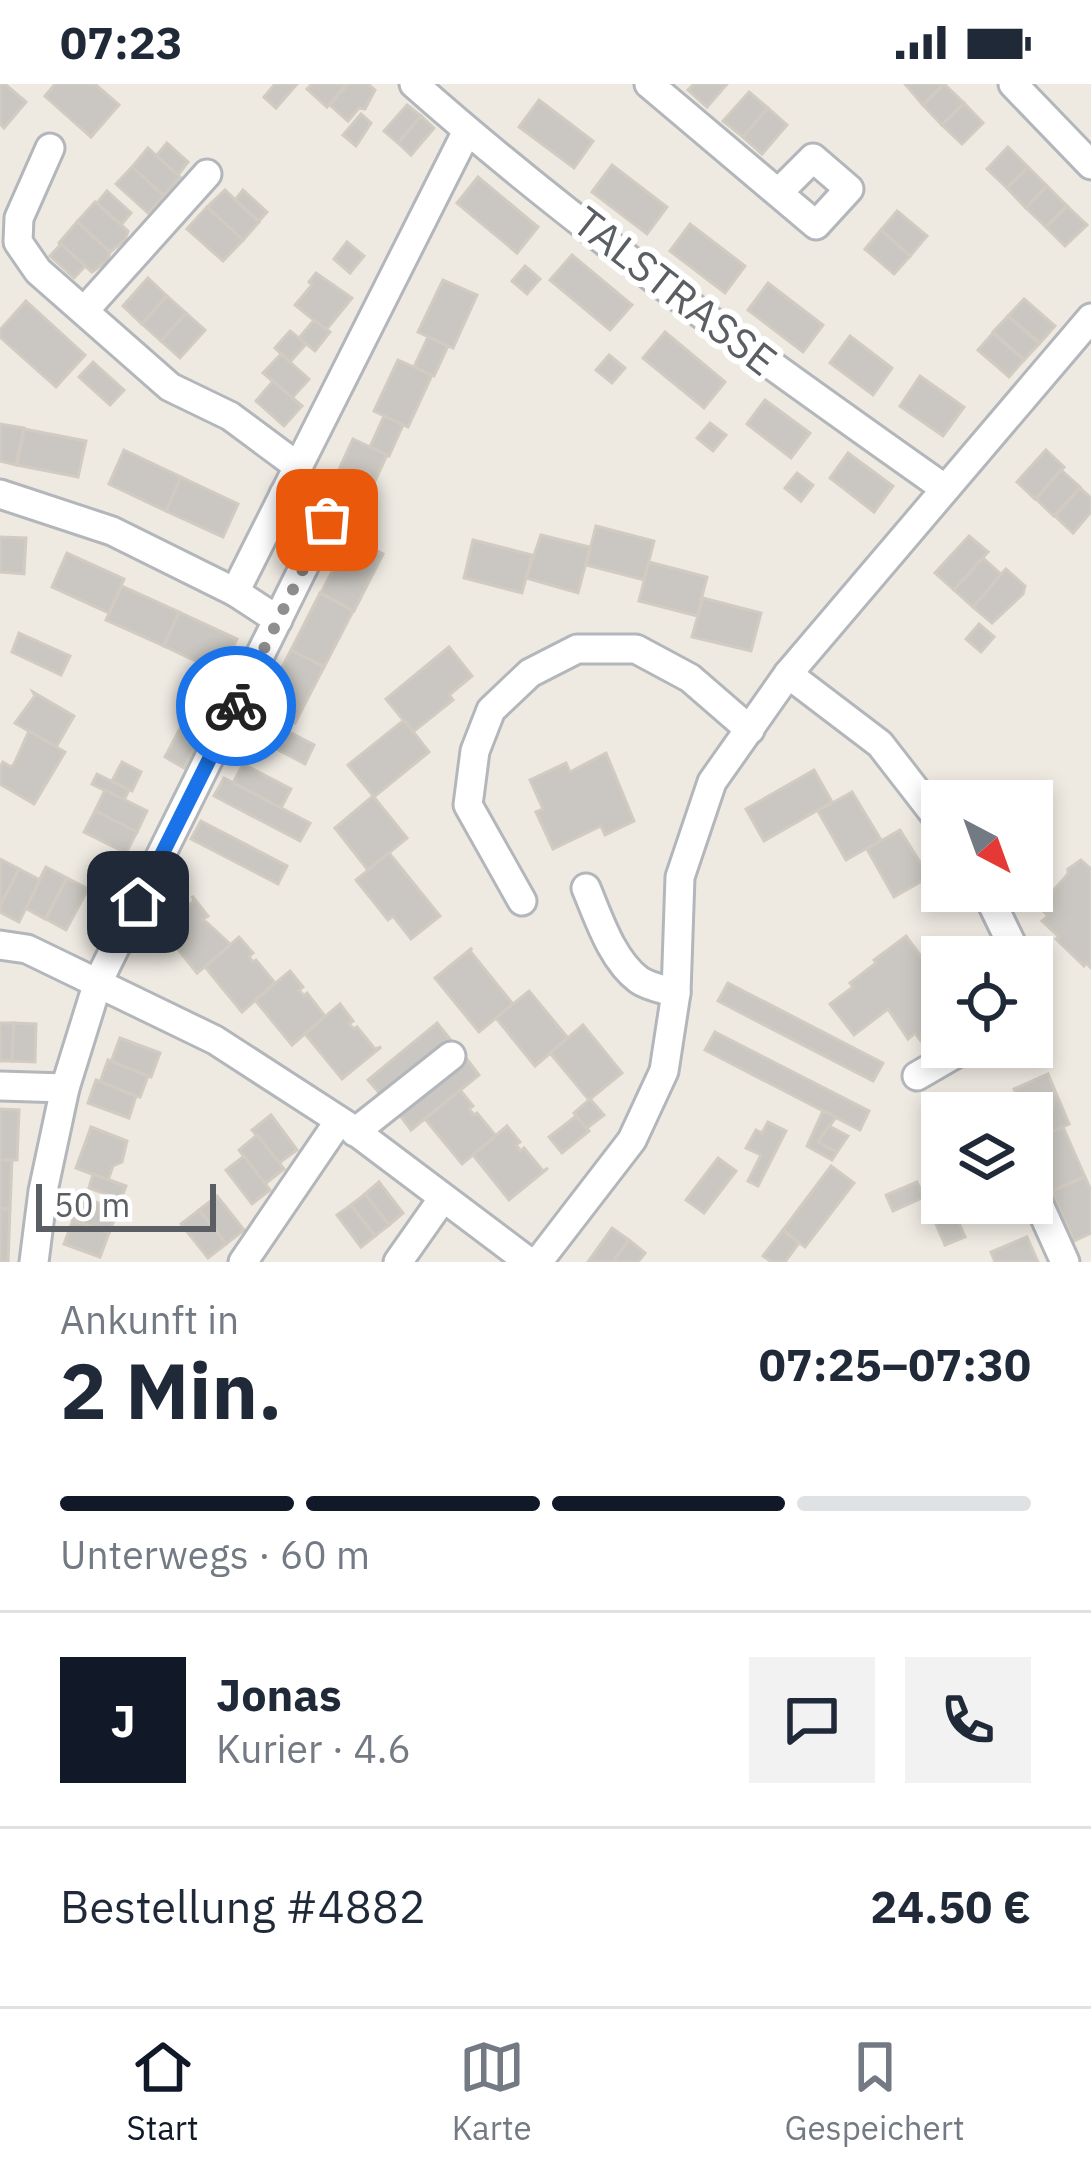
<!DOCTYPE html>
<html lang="de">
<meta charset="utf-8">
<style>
:root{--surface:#fff;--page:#f2f2f3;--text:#1f2937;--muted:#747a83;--line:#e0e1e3;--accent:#111827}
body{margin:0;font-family:"IBM Plex Sans",sans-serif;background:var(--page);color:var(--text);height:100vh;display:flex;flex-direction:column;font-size:45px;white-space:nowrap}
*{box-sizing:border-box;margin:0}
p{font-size:39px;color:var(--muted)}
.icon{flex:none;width:66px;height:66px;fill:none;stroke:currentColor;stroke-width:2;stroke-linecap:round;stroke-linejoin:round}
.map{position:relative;height:1178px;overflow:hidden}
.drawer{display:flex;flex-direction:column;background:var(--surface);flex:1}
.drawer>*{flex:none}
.needle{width:78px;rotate:139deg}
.tools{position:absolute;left:921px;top:696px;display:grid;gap:24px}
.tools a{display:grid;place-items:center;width:132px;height:132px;border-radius:0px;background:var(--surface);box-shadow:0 6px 18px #0003;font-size:60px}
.scale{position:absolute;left:36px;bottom:30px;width:180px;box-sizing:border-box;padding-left:12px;border:6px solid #5b5f63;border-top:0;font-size:33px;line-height:42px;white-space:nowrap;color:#5b5f63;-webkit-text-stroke:9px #fff;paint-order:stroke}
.pin{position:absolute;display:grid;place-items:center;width:102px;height:102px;color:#fff;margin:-51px;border-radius:24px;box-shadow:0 6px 18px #0006}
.courier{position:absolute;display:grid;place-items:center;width:120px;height:120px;margin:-60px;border:9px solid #1a73e8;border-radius:50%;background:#fff;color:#222;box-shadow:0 3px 15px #0007}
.headline em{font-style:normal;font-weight:700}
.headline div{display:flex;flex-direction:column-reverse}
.headline{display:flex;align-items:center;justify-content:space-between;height:204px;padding:0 60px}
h1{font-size:78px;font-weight:700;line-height:90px}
.bar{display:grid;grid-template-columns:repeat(4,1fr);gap:18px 12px;align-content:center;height:144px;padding:0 60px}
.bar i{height:15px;border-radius:9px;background:var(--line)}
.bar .current{background:var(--accent)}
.bar p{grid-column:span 4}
.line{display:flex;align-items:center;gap:30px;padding:0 60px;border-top:3px solid var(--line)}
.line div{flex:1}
.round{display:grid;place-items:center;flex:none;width:126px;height:126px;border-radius:0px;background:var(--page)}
.status{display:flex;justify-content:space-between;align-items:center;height:84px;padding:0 60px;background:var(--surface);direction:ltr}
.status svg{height:33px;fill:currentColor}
.tab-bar{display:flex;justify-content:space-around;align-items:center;height:168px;border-top:3px solid var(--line);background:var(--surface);font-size:33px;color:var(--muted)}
.tab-bar a{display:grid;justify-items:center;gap:6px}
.tab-bar .current{color:var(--accent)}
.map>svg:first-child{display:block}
</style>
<div class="status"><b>07:23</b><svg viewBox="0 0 49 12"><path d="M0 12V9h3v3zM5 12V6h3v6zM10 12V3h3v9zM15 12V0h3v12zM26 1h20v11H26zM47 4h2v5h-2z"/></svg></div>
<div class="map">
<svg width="1091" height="1178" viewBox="0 0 1091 1178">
<rect width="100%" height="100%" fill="#eeeae2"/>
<g fill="#cac7c2" stroke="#d2cbc1" stroke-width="3">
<polygon points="0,0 5,0 26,18 4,44 0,40"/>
<polygon points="55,0 95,0 119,21 91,53 45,12"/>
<polygon points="275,0 297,0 276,24 264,13"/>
<polygon points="312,0 343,0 345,2 327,23 307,5"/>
<polygon points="348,0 368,0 375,6 365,25 359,24 348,37 330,21"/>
<polygon points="694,0 727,0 707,23 688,6"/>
<polygon points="905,0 944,0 923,21"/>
<polygon points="944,0 964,19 942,41 923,21"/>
<polygon points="749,8 768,24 743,53 723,37"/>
<polygon points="539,16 593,57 574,84 519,43"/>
<polygon points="964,19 983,39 962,60 942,41"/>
<polygon points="407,21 421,32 398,59 384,47"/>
<polygon points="768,24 787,41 762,70 743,53"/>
<polygon points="361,30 371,39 356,62 343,51"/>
<polygon points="421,32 434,44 411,71 398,59"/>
<polygon points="167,59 188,78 178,91 156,72"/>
<polygon points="1008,63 1028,83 1007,104 987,85"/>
<polygon points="148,64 180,93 164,112 132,83"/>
<polygon points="612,81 667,123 647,150 592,108"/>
<polygon points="132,83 164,112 148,129 116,100"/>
<polygon points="1028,83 1047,102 1026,124 1007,104"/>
<polygon points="478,93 538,143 517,169 457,119"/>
<polygon points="1047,102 1067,122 1046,143 1026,124"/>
<polygon points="225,106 259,138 243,156 207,123"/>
<polygon points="243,106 267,128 259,137 235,116"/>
<polygon points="107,107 131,129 121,141 97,119"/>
<polygon points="95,118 128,147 125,156 110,168 77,138"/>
<polygon points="1067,122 1087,141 1065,162 1046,143"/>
<polygon points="207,123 243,156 223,177 187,145"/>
<polygon points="897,127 927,152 910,172 881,146"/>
<polygon points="77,138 110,168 107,177 92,188 59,159"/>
<polygon points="690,140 745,182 725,209 670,167"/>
<polygon points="881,146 910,172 894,190 865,165"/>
<polygon points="347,158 364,172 350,189 334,175"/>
<polygon points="61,160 85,182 74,194 50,172"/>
<polygon points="572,171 632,221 610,246 550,196"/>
<polygon points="525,182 540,195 527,210 512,197"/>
<polygon points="316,189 352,214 326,246 295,221 312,201 309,198"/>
<polygon points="148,194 167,212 142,240 123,222"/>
<polygon points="443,196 477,211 453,264 418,248"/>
<polygon points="768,199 823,241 803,268 748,226"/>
<polygon points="167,212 186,229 161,257 142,240"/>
<polygon points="1024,215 1055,242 1040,259 1008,232"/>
<polygon points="26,217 85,271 56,303 0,253 0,246"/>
<polygon points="186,229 205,246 180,274 161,257"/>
<polygon points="1008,232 1039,260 1024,276 993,248"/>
<polygon points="314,236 330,248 315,267 299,254"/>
<polygon points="290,247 306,260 290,278 275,264"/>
<polygon points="665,248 725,298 704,324 643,274"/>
<polygon points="993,249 1024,276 1009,293 978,266"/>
<polygon points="850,252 892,284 873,311 830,279"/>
<polygon points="428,253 448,262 434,292 414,283"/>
<polygon points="281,270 309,295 292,314 263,289"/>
<polygon points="609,271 625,284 612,299 596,286"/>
<polygon points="398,276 432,291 408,343 374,327"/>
<polygon points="93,278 124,306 110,321 79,293"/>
<polygon points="920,292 964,323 943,352 900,322"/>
<polygon points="273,297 302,322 284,342 256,317"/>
<polygon points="765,316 810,349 791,374 747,340"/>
<polygon points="384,332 403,341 389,372 370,363"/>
<polygon points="710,339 726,351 713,367 697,354"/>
<polygon points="0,340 24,344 16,381 0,377"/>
<polygon points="24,345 86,357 78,393 17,381"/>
<polygon points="353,355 387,371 363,423 329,407"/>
<polygon points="124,366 181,393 166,427 109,400"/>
<polygon points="1046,366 1064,383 1035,415 1017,398"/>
<polygon points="848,369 893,402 874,428 830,394"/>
<polygon points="1061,386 1080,403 1054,432 1036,415"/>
<polygon points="797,389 813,401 801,417 785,404"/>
<polygon points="181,393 238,420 223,453 166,427"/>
<polygon points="1080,404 1091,414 1091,428 1073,449 1055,432"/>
<polygon points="596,442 654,457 644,496 586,481"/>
<polygon points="541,451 590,463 578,509 526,494"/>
<polygon points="969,452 988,468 954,506 935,489"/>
<polygon points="0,453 26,454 24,490 0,488"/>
<polygon points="350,453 383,470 354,527 321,509"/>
<polygon points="473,456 532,471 522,509 464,494"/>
<polygon points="67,469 124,495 109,529 52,503"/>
<polygon points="983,474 1002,491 973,523 954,506"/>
<polygon points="649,478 707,493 697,532 639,517"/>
<polygon points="1006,485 1025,502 1023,510 992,539 973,523"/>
<polygon points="122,502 179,528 164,562 106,536"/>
<polygon points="320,509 353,527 324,583 291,566"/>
<polygon points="703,514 761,529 751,567 692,553"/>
<polygon points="179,528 237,555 221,589 164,562"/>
<polygon points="979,540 994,553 981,568 966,555"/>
<polygon points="19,549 70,572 61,591 12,568"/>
<polygon points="449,563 472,592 449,611 453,616 413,648 386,615"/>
<polygon points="291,566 324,583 295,639 262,622"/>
<polygon points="202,603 221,613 184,684 165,673"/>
<polygon points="33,608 74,632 56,663 15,639 35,612"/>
<polygon points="266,636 314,661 305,680 256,654"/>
<polygon points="404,636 429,668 374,713 348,681"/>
<polygon points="29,647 65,668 34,720 0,700 0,683 3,678 11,683 14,680"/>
<polygon points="606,669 634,737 605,751 601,742 553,765 536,728 543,725 530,696 566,679 570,688"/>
<polygon points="122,678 141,688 132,707 112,697"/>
<polygon points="243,680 291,705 281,724 233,699"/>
<polygon points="814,686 832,718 764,757 746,725"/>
<polygon points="97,690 129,706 124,716 92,700"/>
<polygon points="224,694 310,739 300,757 214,712"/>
<polygon points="105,706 147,727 137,748 95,727"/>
<polygon points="852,708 881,756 846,776 818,727"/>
<polygon points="373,712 407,754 368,786 335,744"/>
<polygon points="95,727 137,748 126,769 84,748"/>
<polygon points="201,737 287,782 278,800 191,755"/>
<polygon points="900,746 929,793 894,813 867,765"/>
<polygon points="389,769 440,832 411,855 393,832 388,836 356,796"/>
<polygon points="0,775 19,785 0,822"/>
<polygon points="1081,776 1091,785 1091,884 1086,879 1084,882 1056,855 1059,853 1042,837 1048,832 1038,822 1042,812 1051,809 1068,790 1068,785"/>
<polygon points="46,783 67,794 45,835 25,824"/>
<polygon points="19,785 40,796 19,838 0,828 0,822"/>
<polygon points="97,787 115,797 107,813 88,804"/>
<polygon points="67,794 88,805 66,846 46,835"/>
<polygon points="192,812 208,832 203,835 231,861 197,889 161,844 194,817"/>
<polygon points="906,852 942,901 942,963 934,974 915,949 908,955 888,925 854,951 830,920 853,903 850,899 876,879 874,876"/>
<polygon points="239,853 253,869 249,872 253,878 256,876 275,899 242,928 205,883"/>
<polygon points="472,864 470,867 513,920 479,948 435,894"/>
<polygon points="290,887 303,903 299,906 304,912 307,909 325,932 292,961 255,916"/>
<polygon points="728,899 883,979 873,997 718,917"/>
<polygon points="529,907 568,954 535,982 496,934"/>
<polygon points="340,920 353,937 349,940 354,945 357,943 375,965 381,963 342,995 305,950"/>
<polygon points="0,939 14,939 12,977 0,977"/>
<polygon points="14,939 36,940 35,978 12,977"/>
<polygon points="437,939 450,955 381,1011 368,996"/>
<polygon points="583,941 622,989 589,1016 550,969"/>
<polygon points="715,948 869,1027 860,1046 705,966"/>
<polygon points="120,954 160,969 151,993 111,978"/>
<polygon points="466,974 479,991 411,1046 399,1030"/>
<polygon points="108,976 148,992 140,1013 100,998"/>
<polygon points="1048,990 1069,1040 1036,1055 1032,1029 1023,1029 1014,1005"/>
<polygon points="96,996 136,1012 129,1034 88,1019"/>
<polygon points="460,1006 473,1022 469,1025 474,1031 477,1029 496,1052 462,1080 425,1035"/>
<polygon points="590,1015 604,1031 586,1045 574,1029"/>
<polygon points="0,1025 19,1026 17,1076 0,1076"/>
<polygon points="823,1027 836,1033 818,1058 837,1068 832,1076 807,1062"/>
<polygon points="271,1031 297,1066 279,1079 252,1046"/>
<polygon points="576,1032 589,1047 562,1069 549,1053"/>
<polygon points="768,1038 786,1047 758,1102 748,1097 761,1071 746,1064 756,1046 762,1049"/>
<polygon points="507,1042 520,1058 516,1061 521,1067 524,1064 543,1087 548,1084 509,1116 473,1071"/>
<polygon points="829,1042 848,1052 837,1068 818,1058"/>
<polygon points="91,1043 127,1057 122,1078 113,1082 108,1096 76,1084"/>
<polygon points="1063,1043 1085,1093 1051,1107 1037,1079 1032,1057"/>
<polygon points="257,1051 284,1085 265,1100 239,1066"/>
<polygon points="244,1072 270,1106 252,1120 226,1086"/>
<polygon points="718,1074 736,1087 704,1129 686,1116"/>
<polygon points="0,1076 12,1076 10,1125 0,1125"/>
<polygon points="831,1082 854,1099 805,1163 783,1146"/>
<polygon points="93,1090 126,1102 121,1115 89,1104"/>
<polygon points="1085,1093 1091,1106 1091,1149 1074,1157 1052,1107"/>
<polygon points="379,1098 403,1129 389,1141 365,1110"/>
<polygon points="917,1098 924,1113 893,1127 886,1111"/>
<polygon points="365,1110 389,1141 375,1152 351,1121"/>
<polygon points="217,1112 244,1146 226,1160 199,1126"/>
<polygon points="942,1112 942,1119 950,1119 965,1153 945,1161 927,1119"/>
<polygon points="82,1113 118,1126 109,1149 73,1136"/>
<polygon points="351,1121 375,1152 361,1163 337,1131"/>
<polygon points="0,1125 10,1125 8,1178 0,1178"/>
<polygon points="199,1126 226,1160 208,1174 181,1140"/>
<polygon points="73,1136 109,1149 100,1173 64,1160"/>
<polygon points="612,1144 629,1156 612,1178 588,1178"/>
<polygon points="783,1146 799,1159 785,1178 772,1178 763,1172"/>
<polygon points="1027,1153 1038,1178 995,1178 991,1168"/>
<polygon points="629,1156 645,1169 638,1178 612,1178"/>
</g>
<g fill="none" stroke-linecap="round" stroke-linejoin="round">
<defs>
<g id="minor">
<path d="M414 0C580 147 763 276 944 404"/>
<polyline points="649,0 816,141 849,105 813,74 779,108"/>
<polyline points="1013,0 1091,81"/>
<polyline points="50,64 19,134 18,158 38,187 170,303 230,332 296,381"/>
<polyline points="85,226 207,90"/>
<polyline points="0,410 112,447 235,508"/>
<polyline points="278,536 235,508 467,47"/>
<polyline points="788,590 880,660 942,740"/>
<path d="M586 804C599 835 612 876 639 896 649 903 664 905 676 909"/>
<polyline points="986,807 1014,865 1014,873"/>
<polyline points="522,817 468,721 475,667 491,626 530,589 577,565 636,565 690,594 750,646"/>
<polyline points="0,861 27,865 215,956 351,1044 529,1178"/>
<polyline points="917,992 967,963"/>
<polyline points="0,1002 65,1004"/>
<polyline points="355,1048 451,972"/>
<polyline points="1032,1105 1065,1178"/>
<polyline points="34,1178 43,1107 65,1004 98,898 327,436 284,410"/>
<polyline points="243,1178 339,1037"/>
<polyline points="398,1178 443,1114"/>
<polyline points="538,1178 632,1056 664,987 676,909 680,793 712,698 788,590 1091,234"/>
</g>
</defs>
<use href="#minor" stroke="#b3b6ba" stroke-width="33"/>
<use href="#minor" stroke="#fff" stroke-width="27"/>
</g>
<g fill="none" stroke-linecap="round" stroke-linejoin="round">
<polyline stroke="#8e908f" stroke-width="12" stroke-dasharray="0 21.6" points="236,622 327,436"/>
<polyline stroke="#1a73e8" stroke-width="15" points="138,818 236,622"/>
</g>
<g text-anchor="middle" stroke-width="12" stroke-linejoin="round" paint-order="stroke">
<g font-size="42" fill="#5b5f63" stroke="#fff">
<text transform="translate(675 207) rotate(38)" y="15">TALSTRASSE</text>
</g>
</g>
</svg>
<div class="tools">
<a><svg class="needle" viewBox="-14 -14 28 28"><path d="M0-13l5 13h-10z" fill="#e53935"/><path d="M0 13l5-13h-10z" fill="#747a83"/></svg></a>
<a><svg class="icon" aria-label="locate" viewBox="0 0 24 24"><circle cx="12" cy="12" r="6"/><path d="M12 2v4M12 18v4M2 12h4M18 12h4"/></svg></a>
<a><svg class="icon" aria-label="layers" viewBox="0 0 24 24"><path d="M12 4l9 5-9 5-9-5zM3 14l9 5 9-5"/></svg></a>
</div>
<div class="scale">50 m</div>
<div class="pin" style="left:327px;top:436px;background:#ea580c"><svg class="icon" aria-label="bag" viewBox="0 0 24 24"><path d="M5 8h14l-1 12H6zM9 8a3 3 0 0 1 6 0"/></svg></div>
<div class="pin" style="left:138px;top:818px;background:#1f2937"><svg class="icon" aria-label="home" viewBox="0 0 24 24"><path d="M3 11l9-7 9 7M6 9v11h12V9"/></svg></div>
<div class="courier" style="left:236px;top:622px"><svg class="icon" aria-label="bike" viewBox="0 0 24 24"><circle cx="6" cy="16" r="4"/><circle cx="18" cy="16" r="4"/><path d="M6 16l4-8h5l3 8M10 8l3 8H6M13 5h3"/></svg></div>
</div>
<section class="drawer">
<div class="headline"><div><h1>2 Min.</h1><p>Ankunft in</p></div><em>07:25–07:30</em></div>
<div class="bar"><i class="current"></i><i class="current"></i><i class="current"></i><i></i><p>Unterwegs · 60 m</p></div>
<div class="line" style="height:216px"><b class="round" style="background:var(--accent);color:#fff">J</b><div><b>Jonas</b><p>Kurier · 4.6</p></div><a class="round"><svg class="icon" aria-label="chat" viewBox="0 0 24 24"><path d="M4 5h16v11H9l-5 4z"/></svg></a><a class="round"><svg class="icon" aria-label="phone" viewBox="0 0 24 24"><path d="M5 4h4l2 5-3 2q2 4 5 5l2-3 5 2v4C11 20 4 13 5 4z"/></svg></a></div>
<div class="line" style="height:156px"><div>Bestellung #4882</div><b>24.50 €</b></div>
</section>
<nav class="tab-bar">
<a class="current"><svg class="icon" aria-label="home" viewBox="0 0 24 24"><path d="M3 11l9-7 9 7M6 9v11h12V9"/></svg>Start</a>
<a><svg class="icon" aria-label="map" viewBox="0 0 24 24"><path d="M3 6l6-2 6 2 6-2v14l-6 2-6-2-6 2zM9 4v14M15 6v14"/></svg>Karte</a>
<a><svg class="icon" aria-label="saved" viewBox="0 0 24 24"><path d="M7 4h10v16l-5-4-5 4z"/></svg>Gespeichert</a>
</nav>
